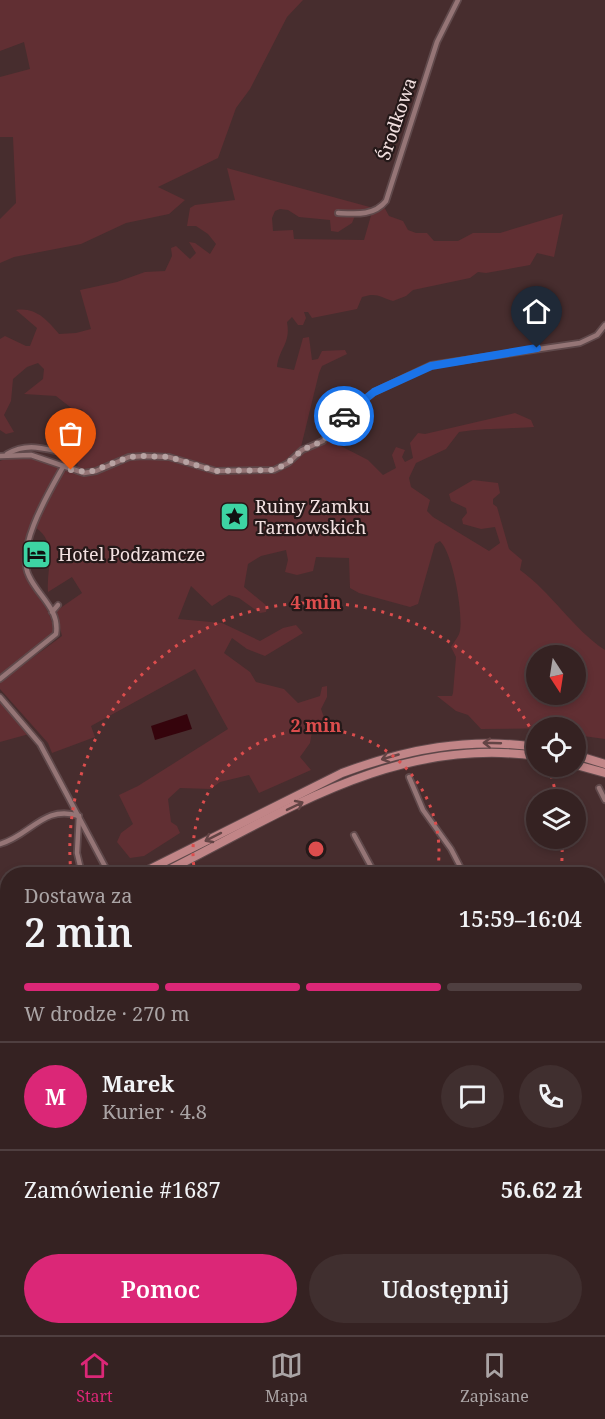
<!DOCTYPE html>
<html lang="pl">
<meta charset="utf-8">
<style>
:root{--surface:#352222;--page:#402f2f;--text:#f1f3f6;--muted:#aaa4a5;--line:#4f3f40;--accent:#db2777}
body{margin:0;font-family:"Noto Serif",serif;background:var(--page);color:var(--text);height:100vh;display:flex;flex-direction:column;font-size:22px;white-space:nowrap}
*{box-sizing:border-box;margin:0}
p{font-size:20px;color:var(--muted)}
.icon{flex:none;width:33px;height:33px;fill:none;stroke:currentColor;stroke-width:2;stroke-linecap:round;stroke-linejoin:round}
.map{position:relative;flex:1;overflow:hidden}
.drawer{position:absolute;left:0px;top:867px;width:606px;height:468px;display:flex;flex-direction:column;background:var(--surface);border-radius:24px 24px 0 0;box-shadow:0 3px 9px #0003,0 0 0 2px var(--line)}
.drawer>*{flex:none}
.needle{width:39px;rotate:168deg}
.controls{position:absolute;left:526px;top:645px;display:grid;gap:12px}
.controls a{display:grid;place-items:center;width:60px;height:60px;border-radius:50%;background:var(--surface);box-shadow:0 3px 9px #0003,0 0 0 2px var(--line);font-size:30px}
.pin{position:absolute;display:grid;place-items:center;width:51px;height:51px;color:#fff;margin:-62px -26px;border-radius:50% 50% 50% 0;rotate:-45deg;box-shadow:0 0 6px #0007}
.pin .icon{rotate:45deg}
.courier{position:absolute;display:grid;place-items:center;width:60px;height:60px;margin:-30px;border:4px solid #1a73e8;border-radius:50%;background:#fff;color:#222;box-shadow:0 2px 8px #0007}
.headline em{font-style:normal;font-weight:600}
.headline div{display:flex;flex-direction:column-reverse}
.headline{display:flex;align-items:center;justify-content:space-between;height:102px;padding:0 24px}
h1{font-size:39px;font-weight:600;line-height:45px}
.bar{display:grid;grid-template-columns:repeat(4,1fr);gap:9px 6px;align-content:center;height:72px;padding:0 24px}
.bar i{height:8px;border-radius:4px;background:var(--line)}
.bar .active{background:var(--accent)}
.bar p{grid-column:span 4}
.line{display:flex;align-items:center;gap:15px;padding:0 24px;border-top:2px solid var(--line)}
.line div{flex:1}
.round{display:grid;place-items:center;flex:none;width:63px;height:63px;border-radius:32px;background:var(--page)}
.primary-button{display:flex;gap:12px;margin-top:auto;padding:12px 24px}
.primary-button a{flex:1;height:69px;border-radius:36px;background:var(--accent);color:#fff;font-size:24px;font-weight:600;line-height:69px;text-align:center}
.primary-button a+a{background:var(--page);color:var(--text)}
.tabs{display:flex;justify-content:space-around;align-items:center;height:84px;border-top:2px solid var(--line);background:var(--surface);font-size:16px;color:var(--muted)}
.tabs a{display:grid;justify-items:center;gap:3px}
.tabs .active{color:var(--accent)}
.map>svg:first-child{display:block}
</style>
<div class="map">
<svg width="605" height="1335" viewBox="0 0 605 1335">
<rect width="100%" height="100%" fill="#472d2e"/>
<g fill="#612f33" fill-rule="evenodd">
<polygon points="0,0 303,0 287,17 250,89 236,108 218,158 158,187 185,200 169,214 126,223 81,244 14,257 0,263 0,219 16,203 13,137 0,137 0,77 30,69 24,42 0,51"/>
<path d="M227 168 377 209 383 205 389 216 403 221 408 230 416 233H427L434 241H458L473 233H500L563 214 554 257 537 253 530 265 486 273 478 272 470 278 413 290 406 296 393 301C380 297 377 292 362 297L357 309 312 318 308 312H304L306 318 303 325H298L292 317 287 322C291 344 279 348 277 367L294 370 303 338 309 337 312 360 318 359 322 351 345 350 347 354 322 366 319 373 300 451 329 440 368 460 383 475 396 468 392 455 396 447 405 450 402 457 405 462 413 458 410 443 418 433 425 434 515 413 531 420 534 427C509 429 485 428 459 432L446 449 416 463 409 478 411 487 430 500 427 511 433 517 489 551 500 543 495 527 481 529 463 524 462 519 467 513 466 508 451 501 449 494 473 480 498 483 500 493 493 499V504L497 507 509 549 522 560 520 570C552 593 573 629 605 650V739L576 735V728L481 729 468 715 456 711 437 696H452L453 693 456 657 451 647C454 642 459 636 460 631 463 613 453 553 440 541L435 544 418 604 410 607 359 593 350 588 349 558 316 557 313 571 297 575 285 572 288 560 286 550 261 556 248 564 244 587 267 606 266 612 260 613 239 598 229 595 212 606 191 586 178 619 222 623 260 641 283 628 296 625 303 633 265 656 247 649 232 638 224 653 250 672 256 682 284 689 298 703 320 696 322 687 327 686V697L321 709 326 723 312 732 310 743 300 757 311 770 259 793 249 775 220 782 211 789 180 788 168 799 171 822 177 826 180 833 144 856 130 858 117 842 121 833 133 824 119 795 138 786 228 729 195 669 91 726 95 737 52 753 48 743 0 689V682L62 636 56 611 82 593 72 577 48 592C46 566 59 544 35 527L43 503 63 467 77 468 85 419 82 409 74 410 56 396 24 394 43 379 44 369 38 363 27 367 13 379 11 401 4 415 14 432 6 434 0 430V339L5 336 26 346H30L37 328 16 310C36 307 47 320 59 334L76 333 91 329 80 290 117 282 145 272 165 271 172 256 171 248 176 246 190 259 196 253 189 242 195 243 210 254 216 244 208 234 196 226H187L190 208 195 205 235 200ZM280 209 288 210 299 217 330 220 331 231 338 232 352 223 356 213 372 212 364 240 294 239 293 230 273 231 272 218 275 211ZM537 656H576V694H537Z"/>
<path d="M9 457H35L59 468C53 499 16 543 26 573 33 596 51 605 54 632L45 642 0 676V461Z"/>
<polygon points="0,701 28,734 29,734 0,742"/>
<polygon points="188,1328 236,1328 238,1331 243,1328 262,1328 267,1335 256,1335 252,1329 241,1335 192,1335"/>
<polygon points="296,1328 347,1328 352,1335 283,1335"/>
</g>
<polygon fill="#35040c" points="187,714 192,729 155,740 151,726"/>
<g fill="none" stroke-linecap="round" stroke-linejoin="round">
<g stroke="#35040c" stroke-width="1.5">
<polyline points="143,1328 147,1335"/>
<polyline points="0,1334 1,1335"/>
</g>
<defs>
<g id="minor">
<path d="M338 213C356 214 374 216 386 201L437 42 458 0"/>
<path d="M7 454C24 444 38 447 56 451"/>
<polyline points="0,456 31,455 84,473 96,471 129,457 144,456 169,457 216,471 274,470 288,463 302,450 323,441 332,427 374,392 431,365 580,343 597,335 605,325"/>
<polyline points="52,612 58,605"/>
<path d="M0 679 56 634C60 609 38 596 29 576 15 548 49 492 63 467"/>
<polyline points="0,697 40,744 108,872"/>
<polyline points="409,777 423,810 451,849 464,874"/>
<polyline points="599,788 605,800"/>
<polyline points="79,816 77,853 82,874"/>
<polyline points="354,835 375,874"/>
<path d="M0 844C30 836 44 804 79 816"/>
<polyline points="598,891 605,888"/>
<polyline points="4,1079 8,1078"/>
<polyline points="598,1141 605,1153"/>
<polyline points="598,1161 605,1157"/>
<polyline points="598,1261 605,1257"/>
<polyline points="598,1307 605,1318"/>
<polyline points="186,1328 190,1335"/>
<polyline points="264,1328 268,1335"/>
<polyline points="351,1328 356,1335"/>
<polyline points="437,1328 442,1335"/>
<polyline points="520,1328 524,1335"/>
<polyline points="281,1335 293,1328"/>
<polyline points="479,1335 491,1328"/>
</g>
<g id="primary">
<polyline points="576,755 605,764"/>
<polyline points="576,765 605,773"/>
<path d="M140 874 342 773C406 749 469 737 537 747"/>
<path d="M161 874C283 813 394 736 537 756"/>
<polyline points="0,946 8,942"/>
<polyline points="0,956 8,952"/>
</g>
</defs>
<use href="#minor" stroke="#60494b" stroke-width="8"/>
<use href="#primary" stroke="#60494b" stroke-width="10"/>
<use href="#minor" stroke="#957576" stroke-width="4.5"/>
<use href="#primary" stroke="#c18587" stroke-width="8"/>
</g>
<defs><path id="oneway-shaft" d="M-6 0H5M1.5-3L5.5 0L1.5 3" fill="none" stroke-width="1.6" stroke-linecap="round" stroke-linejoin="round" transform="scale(1.5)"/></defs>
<g stroke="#634445">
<use href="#oneway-shaft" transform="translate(492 743) rotate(-178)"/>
<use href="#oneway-shaft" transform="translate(390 757) rotate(164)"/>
<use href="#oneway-shaft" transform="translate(295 806) rotate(-26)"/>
<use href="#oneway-shaft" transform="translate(213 837) rotate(153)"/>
</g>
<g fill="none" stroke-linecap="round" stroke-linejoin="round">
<polyline stroke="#b7a2a2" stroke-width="6" stroke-dasharray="0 10.8" points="71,470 90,472 129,457 144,456 169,457 216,471 274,470 288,463 302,450 323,441 344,416"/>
<polyline stroke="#1a73e8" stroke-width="8" points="344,416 374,392 431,366 537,348"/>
</g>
<g fill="none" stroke="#dc4d4d" stroke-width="3" stroke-dasharray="3 6">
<path d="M195 874A123 123 0 1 1 437 874"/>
<path d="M71 873A246 246 0 0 1 536 739M548 767A246 246 0 0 1 557 798M562 840A246 246 0 0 1 561 873"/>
</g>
<defs>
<symbol id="sight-square" viewBox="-11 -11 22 22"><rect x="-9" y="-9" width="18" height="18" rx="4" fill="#3dd4a3" stroke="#251919"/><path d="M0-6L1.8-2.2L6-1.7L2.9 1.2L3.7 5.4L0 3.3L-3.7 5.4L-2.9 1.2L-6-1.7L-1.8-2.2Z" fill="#111"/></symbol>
<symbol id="hotel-square" viewBox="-11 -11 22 22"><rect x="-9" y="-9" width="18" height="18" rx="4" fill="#3dd4a3" stroke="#251919"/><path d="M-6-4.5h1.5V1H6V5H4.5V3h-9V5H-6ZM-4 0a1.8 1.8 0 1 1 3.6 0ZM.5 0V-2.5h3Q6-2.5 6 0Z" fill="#111"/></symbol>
</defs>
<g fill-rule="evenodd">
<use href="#sight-square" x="218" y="500" width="33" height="33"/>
<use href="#hotel-square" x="20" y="538" width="33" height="33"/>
</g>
<g text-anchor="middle" stroke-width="4.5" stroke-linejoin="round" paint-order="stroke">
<g font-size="18" fill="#f3e1e1" stroke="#251919">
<text transform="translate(397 119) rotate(-71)" y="6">Środkowa</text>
</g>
<g font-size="18" fill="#f3e1e1" stroke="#251919" text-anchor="start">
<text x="255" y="513">Ruiny Zamku<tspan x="255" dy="21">Tarnowskich</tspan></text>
<text x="58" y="561">Hotel Podzamcze</text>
</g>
</g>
<circle cx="316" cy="849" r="9" fill="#dc4d4d" stroke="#251919" stroke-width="3"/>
<g font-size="18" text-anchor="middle" font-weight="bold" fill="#dc4d4d" stroke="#251919" stroke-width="4.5" stroke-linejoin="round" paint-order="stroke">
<text x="316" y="609">4 min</text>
<text x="316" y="732">2 min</text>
</g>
</svg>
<div class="controls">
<a><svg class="needle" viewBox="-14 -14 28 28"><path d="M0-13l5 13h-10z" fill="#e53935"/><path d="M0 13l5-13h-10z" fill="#aaa4a5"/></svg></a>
<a><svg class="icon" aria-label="locate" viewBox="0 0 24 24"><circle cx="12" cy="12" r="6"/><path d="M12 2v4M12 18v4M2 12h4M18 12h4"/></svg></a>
<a><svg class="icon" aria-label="layers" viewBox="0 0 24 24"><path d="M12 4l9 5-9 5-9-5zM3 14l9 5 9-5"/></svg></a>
</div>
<div class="pin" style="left:71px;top:470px;background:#ea580c"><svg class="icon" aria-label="bag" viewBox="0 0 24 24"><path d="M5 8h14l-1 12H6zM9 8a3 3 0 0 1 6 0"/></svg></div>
<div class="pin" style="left:537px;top:348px;background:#1f2937"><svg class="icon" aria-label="home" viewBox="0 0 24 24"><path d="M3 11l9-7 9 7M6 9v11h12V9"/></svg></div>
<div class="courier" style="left:344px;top:416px"><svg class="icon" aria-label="car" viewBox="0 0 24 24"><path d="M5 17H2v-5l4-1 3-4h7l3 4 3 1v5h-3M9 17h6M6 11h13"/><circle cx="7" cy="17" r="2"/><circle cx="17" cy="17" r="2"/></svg></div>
<section class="drawer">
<div class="headline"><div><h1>2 min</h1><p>Dostawa za</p></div><em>15:59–16:04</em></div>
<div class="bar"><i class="active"></i><i class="active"></i><i class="active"></i><i></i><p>W drodze · 270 m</p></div>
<div class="line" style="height:108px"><b class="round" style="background:var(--accent);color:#fff">M</b><div><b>Marek</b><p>Kurier · 4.8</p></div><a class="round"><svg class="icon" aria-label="chat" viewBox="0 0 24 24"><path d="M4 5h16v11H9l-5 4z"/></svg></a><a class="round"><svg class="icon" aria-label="phone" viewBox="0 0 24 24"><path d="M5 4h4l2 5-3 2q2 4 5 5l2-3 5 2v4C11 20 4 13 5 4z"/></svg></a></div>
<div class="line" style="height:78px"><div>Zamówienie #1687</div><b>56.62 zł</b></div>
<div class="primary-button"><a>Pomoc</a><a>Udostępnij</a></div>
</section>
</div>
<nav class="tabs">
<a class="active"><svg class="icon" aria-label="home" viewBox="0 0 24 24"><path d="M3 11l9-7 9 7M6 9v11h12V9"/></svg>Start</a>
<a><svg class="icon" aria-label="map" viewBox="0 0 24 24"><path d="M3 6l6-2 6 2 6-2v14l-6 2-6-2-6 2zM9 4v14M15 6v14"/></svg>Mapa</a>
<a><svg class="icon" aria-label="saved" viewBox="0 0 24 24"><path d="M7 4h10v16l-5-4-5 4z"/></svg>Zapisane</a>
</nav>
